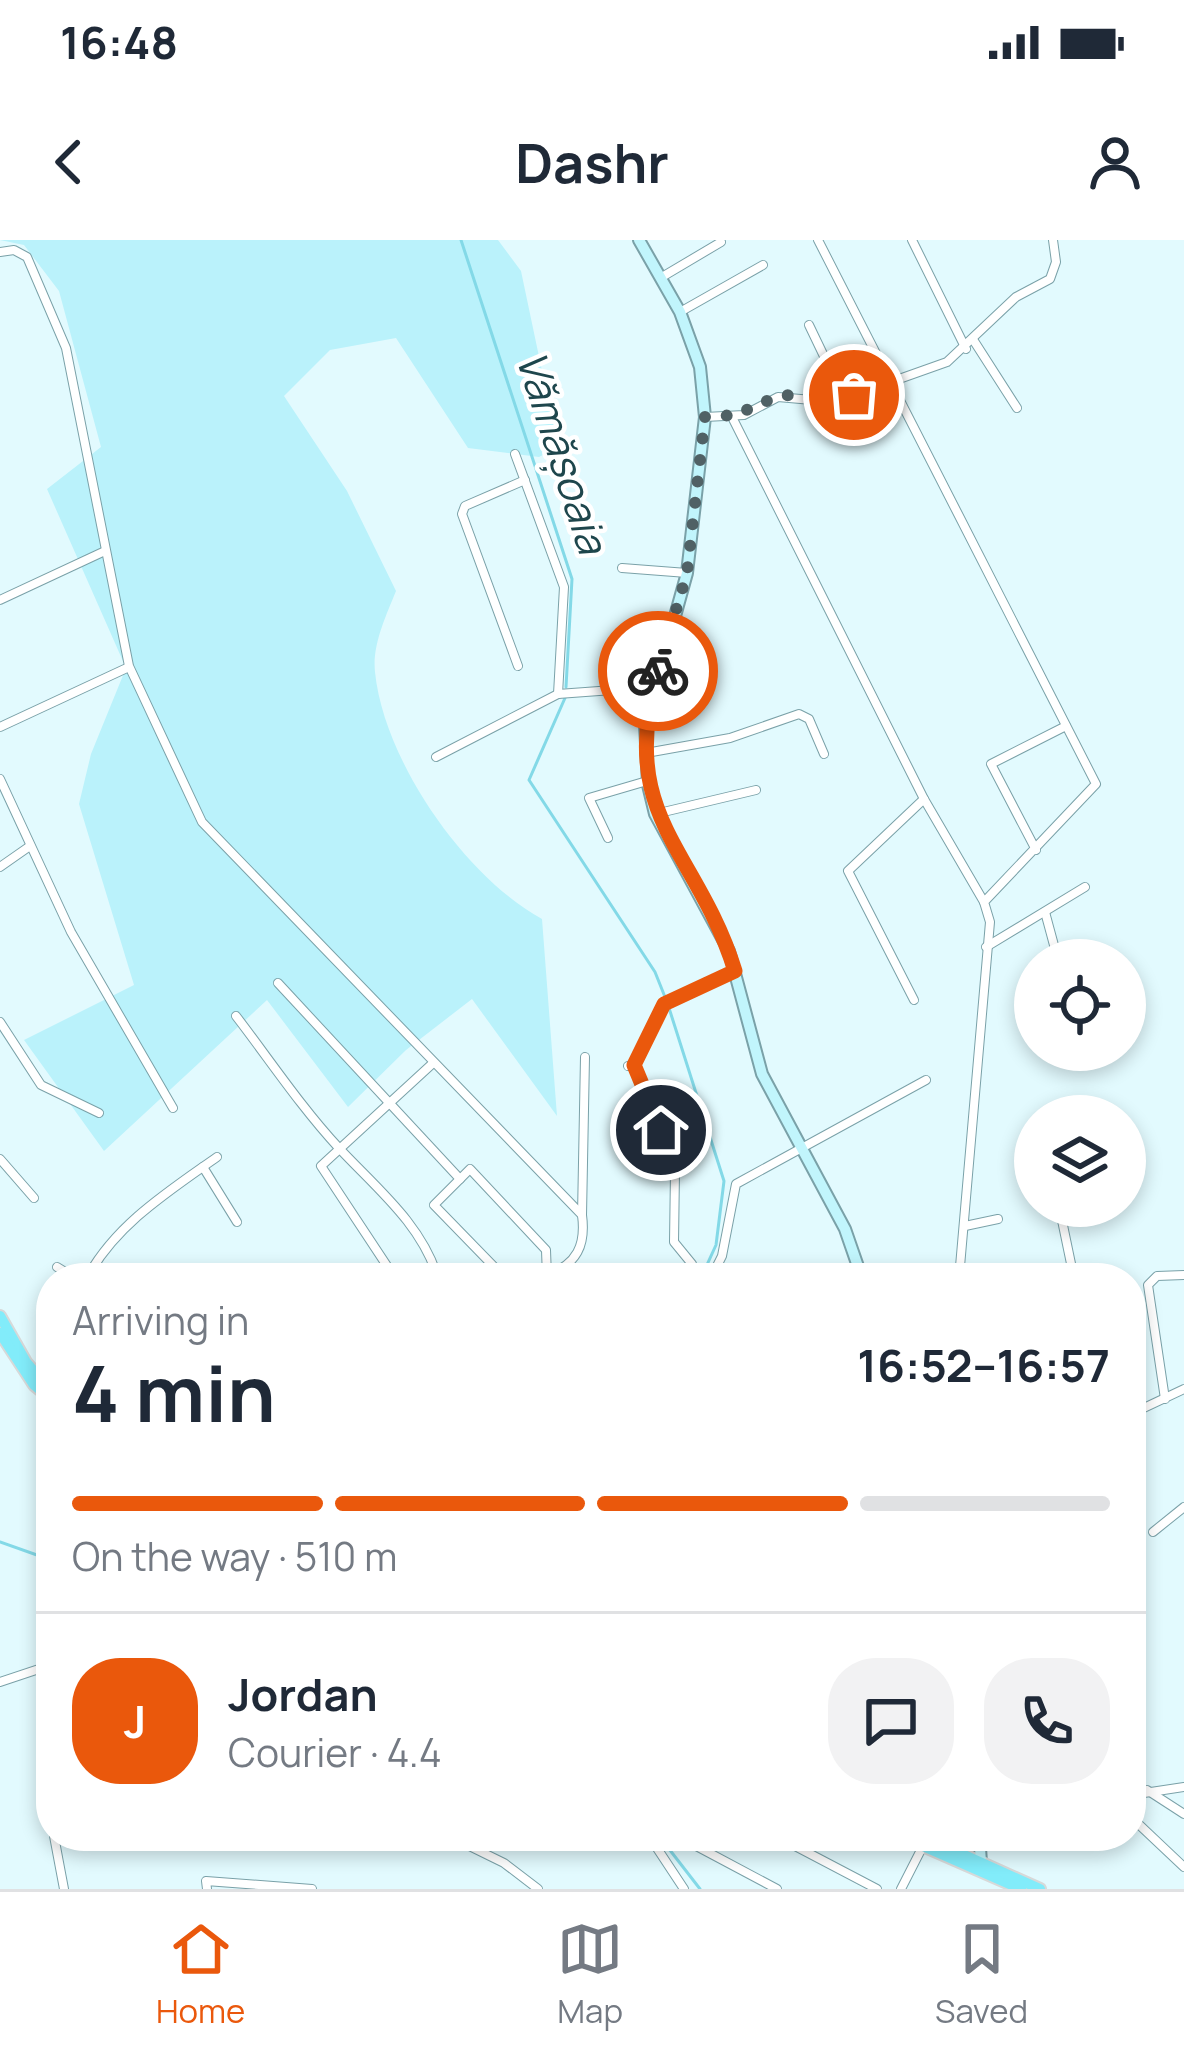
<!DOCTYPE html>
<meta charset="utf-8">
<style>
:root{--surface:#fff;--page:#f2f2f3;--text:#1f2937;--muted:#747a83;--line:#e0e1e3;--accent:#ea580c}
body{margin:0;font-family:Manrope,sans-serif;background:var(--page);color:var(--text);height:100vh;display:flex;flex-direction:column;font-size:45px;white-space:nowrap}
*{box-sizing:border-box;margin:0}
p{font-size:39px;color:var(--muted)}
.icon{flex:none;width:66px;height:66px;fill:none;stroke:currentColor;stroke-width:2;stroke-linecap:round;stroke-linejoin:round}
.map{position:relative;flex:1;overflow:hidden}
.panel{position:absolute;left:36px;top:1023px;width:1110px;height:588px;display:flex;flex-direction:column;background:var(--surface);border-radius:48px;box-shadow:0 6px 18px #0003}
.panel>*{flex:none}
.fabs{position:absolute;left:1014px;top:699px;display:grid;gap:24px}
.fabs a{display:grid;place-items:center;width:132px;height:132px;border-radius:50%;background:var(--surface);box-shadow:0 6px 18px #0003;font-size:60px}
.pin{position:absolute;display:grid;place-items:center;width:102px;height:102px;color:#fff;margin:-51px;border:6px solid #fff;border-radius:50%;box-shadow:0 3px 12px #0007}
.courier{position:absolute;display:grid;place-items:center;width:120px;height:120px;margin:-60px;border:9px solid #ea580c;border-radius:50%;background:#fff;color:#222;box-shadow:0 3px 15px #0007}
.headline em{font-style:normal;font-weight:700}
.headline div{display:flex;flex-direction:column-reverse}
.headline{display:flex;align-items:center;justify-content:space-between;height:204px;padding:0 36px}
h1{font-size:78px;font-weight:700;line-height:90px}
.bar{display:grid;grid-template-columns:repeat(4,1fr);gap:18px 12px;align-content:center;height:144px;padding:0 36px}
.bar i{height:15px;border-radius:9px;background:var(--line)}
.bar .active{background:var(--accent)}
.bar p{grid-column:span 4}
.line{display:flex;align-items:center;gap:30px;padding:0 36px;border-top:3px solid var(--line)}
.line div{flex:1}
.round{display:grid;place-items:center;flex:none;width:126px;height:126px;border-radius:48px;background:var(--page)}
.status{display:flex;justify-content:space-between;align-items:center;height:84px;padding:0 60px;background:var(--surface);direction:ltr}
.status svg{height:33px;fill:currentColor}
header{display:flex;justify-content:space-between;align-items:center;height:156px;padding:0 36px;background:var(--surface);font-size:54px;font-weight:700}
.menu{display:flex;justify-content:space-around;align-items:center;height:168px;border-top:3px solid var(--line);background:var(--surface);font-size:33px;color:var(--muted)}
.menu a{display:grid;justify-items:center;gap:6px}
.menu .active{color:var(--accent)}
.map>svg:first-child{display:block}
</style>
<div class="status"><b>16:48</b><svg viewBox="0 0 49 12"><path d="M0 12V9h3v3zM5 12V6h3v6zM10 12V3h3v9zM15 12V0h3v12zM26 1h20v11H26zM47 4h2v5h-2z"/></svg></div>
<header><svg class="icon" aria-label="back" viewBox="0 0 24 24"><path d="M15 5l-7 7 7 7"/></svg>Dashr<svg class="icon" aria-label="person" viewBox="0 0 24 24"><circle cx="12" cy="8" r="4"/><path d="M4 21q1-7 8-7t8 7"/></svg></header>
<div class="map">
<svg width="1184" height="1649" viewBox="0 0 1184 1649">
<rect width="100%" height="100%" fill="#e2fafe"/>
<path fill="#baf2fb" d="M0 0H498L521 31 558 207 539 217 468 208 396 98 330 110 284 156 347 251 396 351C386 376 372 405 375 432 384 521 465 637 542 679L557 876 472 759 406 810 348 867 267 760 104 911 24 800 134 745 79 564 91 514 126 428 47 249 101 207 59 51 24 5Z"/>
<g fill="none" stroke-linecap="round" stroke-linejoin="round">
<g stroke="#83d9e7" stroke-width="3">
<polyline points="461,0 572,339 566,447"/>
<polyline points="565,458 529,540 655,732 665,757"/>
<polyline points="669,768 724,941 716,1005 701,1038"/>
<polyline points="0,1302 51,1320"/>
<polyline points="659,1596 700,1649"/>
</g>
<defs>
<g id="minor">
<polyline points="818,0 1096,544 984,662 990,682 959,1038"/>
<polyline points="912,0 966,109"/>
<path d="M0 12 14 10 27 17 66 108 129 426 202 582 582 975C586 1005 577 1024 548 1035"/>
<polyline points="662,37 721,2"/>
<polyline points="680,72 763,25"/>
<polyline points="809,85 844,158"/>
<polyline points="974,101 1017,168"/>
<polyline points="705,177 744,175 778,157 823,161 854,155 947,122 1016,57 1050,39 1056,22 1053,0"/>
<polyline points="732,177 924,559 984,662"/>
<polyline points="515,214 564,347 558,454"/>
<polyline points="622,328 687,333"/>
<polyline points="0,360 105,311"/>
<polyline points="518,426 462,274 465,266 525,240"/>
<polyline points="0,487 129,427"/>
<polyline points="646,513 730,498 799,474 809,479 824,514"/>
<polyline points="436,517 558,454 654,447"/>
<polyline points="0,539 71,692 173,868"/>
<polyline points="655,574 756,550"/>
<polyline points="608,598 589,558 647,541"/>
<polyline points="1036,610 991,524 1066,486"/>
<polyline points="0,627 30,606"/>
<polyline points="1045,672 1058,720"/>
<polyline points="986,707 1085,647"/>
<polyline points="278,743 460,939"/>
<polyline points="914,760 848,631 924,559"/>
<path d="M236 776C269 819 301 867 338 907 376 948 421 983 438 1038"/>
<polyline points="0,782 41,845 99,873"/>
<polyline points="634,825 675,931 674,1002 692,1024 693,1038"/>
<polyline points="628,826 634,825 664,764 735,731"/>
<polyline points="0,919 34,958"/>
<polyline points="203,927 237,982"/>
<polyline points="1059,966 1074,1038"/>
<polyline points="582,975 585,817"/>
<polyline points="965,986 998,979"/>
<polyline points="57,1027 75,1038"/>
<polyline points="305,1030 309,1038"/>
<path d="M87 1038C115 985 169 951 217 917"/>
<polyline points="395,1038 321,926 432,824"/>
<polyline points="505,1038 434,965 470,929 546,1010 547,1037"/>
<polyline points="711,1038 722,1016 736,944 926,840"/>
<polyline points="1165,1159 1148,1045 1157,1036 1184,1035"/>
<polyline points="1131,1174 1184,1149"/>
<polyline points="1153,1292 1184,1267"/>
<polyline points="0,1442 51,1425"/>
<polyline points="51,1486 51,1580"/>
<polyline points="1147,1550 1184,1574"/>
<polyline points="1131,1555 1184,1547"/>
<polyline points="1131,1577 1184,1627"/>
<polyline points="54,1596 64,1649"/>
<polyline points="449,1596 504,1623 538,1649"/>
<polyline points="649,1596 684,1649"/>
<polyline points="776,1596 877,1649"/>
<polyline points="685,1600 777,1649"/>
<polyline points="207,1649 206,1641 312,1649"/>
<polyline points="901,1649 925,1602"/>
</g>
<g id="secondary">
<polyline points="639,0 680,72 700,127 705,177 687,333 645,484 648,545 655,574 729,711 762,834 845,989 862,1038"/>
<polyline points="967,1596 980,1608 981,1622"/>
</g>
<g id="primary">
<polyline points="0,1076 26,1122 51,1151"/>
<polyline points="0,1093 34,1145 51,1159"/>
<polyline points="900,1596 1021,1649"/>
<polyline points="922,1596 1040,1649"/>
</g>
</defs>
<use href="#minor" stroke="#7aa1a8" stroke-width="10"/>
<use href="#secondary" stroke="#7aa1a8" stroke-width="14"/>
<use href="#primary" stroke="#d7d9d9" stroke-width="14"/>
<use href="#minor" stroke="#fff" stroke-width="8"/>
<use href="#secondary" stroke="#c1f5fc" stroke-width="10"/>
<use href="#primary" stroke="#82ecfa" stroke-width="10"/>
</g>
<g fill="none" stroke-linecap="round" stroke-linejoin="round">
<path stroke="#506165" stroke-width="12" stroke-dasharray="0 21.6" d="M658 431 687 333 705 177C745 177 746 167 778 157 801 151 829 161 854 155"/>
<path stroke="#ea580c" stroke-width="15" d="M658 431C616 578 697 608 735 731L664 764 634 825 661 890"/>
</g>
<g text-anchor="middle" stroke-width="9" stroke-linejoin="round" paint-order="stroke">
<g font-size="42" font-style="italic" fill="#1e464c" stroke="#fff">
<text transform="translate(562 212) rotate(72)" y="15">Vămășoaia</text>
</g>
</g>
</svg>
<div class="fabs">
<a><svg class="icon" aria-label="locate" viewBox="0 0 24 24"><circle cx="12" cy="12" r="6"/><path d="M12 2v4M12 18v4M2 12h4M18 12h4"/></svg></a>
<a><svg class="icon" aria-label="layers" viewBox="0 0 24 24"><path d="M12 4l9 5-9 5-9-5zM3 14l9 5 9-5"/></svg></a>
</div>
<div class="pin" style="left:854px;top:155px;background:#ea580c"><svg class="icon" aria-label="bag" viewBox="0 0 24 24"><path d="M5 8h14l-1 12H6zM9 8a3 3 0 0 1 6 0"/></svg></div>
<div class="pin" style="left:661px;top:890px;background:#1f2937"><svg class="icon" aria-label="home" viewBox="0 0 24 24"><path d="M3 11l9-7 9 7M6 9v11h12V9"/></svg></div>
<div class="courier" style="left:658px;top:431px"><svg class="icon" aria-label="bike" viewBox="0 0 24 24"><circle cx="6" cy="16" r="4"/><circle cx="18" cy="16" r="4"/><path d="M6 16l4-8h5l3 8M10 8l3 8H6M13 5h3"/></svg></div>
<section class="panel">
<div class="headline"><div><h1>4 min</h1><p>Arriving in</p></div><em>16:52–16:57</em></div>
<div class="bar"><i class="active"></i><i class="active"></i><i class="active"></i><i></i><p>On the way · 510 m</p></div>
<div class="line" style="height:216px"><b class="round" style="background:var(--accent);color:#fff">J</b><div><b>Jordan</b><p>Courier · 4.4</p></div><a class="round"><svg class="icon" aria-label="chat" viewBox="0 0 24 24"><path d="M4 5h16v11H9l-5 4z"/></svg></a><a class="round"><svg class="icon" aria-label="phone" viewBox="0 0 24 24"><path d="M5 4h4l2 5-3 2q2 4 5 5l2-3 5 2v4C11 20 4 13 5 4z"/></svg></a></div>
</section>
</div>
<nav class="menu">
<a class="active"><svg class="icon" aria-label="home" viewBox="0 0 24 24"><path d="M3 11l9-7 9 7M6 9v11h12V9"/></svg>Home</a>
<a><svg class="icon" aria-label="map" viewBox="0 0 24 24"><path d="M3 6l6-2 6 2 6-2v14l-6 2-6-2-6 2zM9 4v14M15 6v14"/></svg>Map</a>
<a><svg class="icon" aria-label="saved" viewBox="0 0 24 24"><path d="M7 4h10v16l-5-4-5 4z"/></svg>Saved</a>
</nav>
